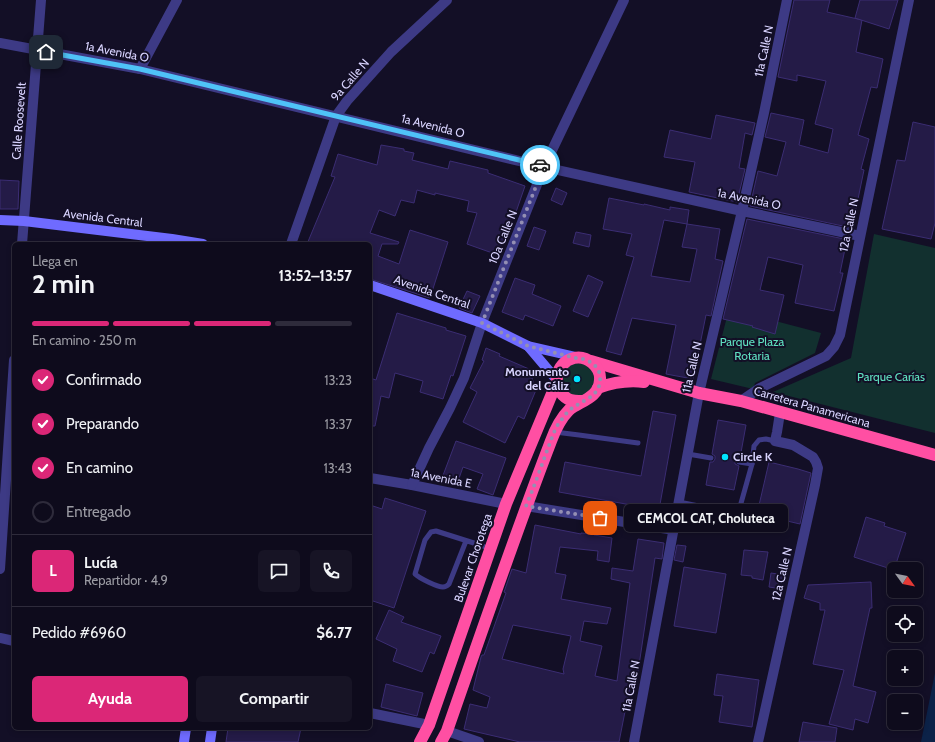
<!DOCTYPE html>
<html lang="es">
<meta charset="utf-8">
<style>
:root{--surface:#0e0b1c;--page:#171425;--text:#f1f3f6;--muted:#9b9ba3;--line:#2e2b3b;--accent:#db2777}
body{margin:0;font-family:Cabin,sans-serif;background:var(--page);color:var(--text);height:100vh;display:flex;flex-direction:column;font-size:15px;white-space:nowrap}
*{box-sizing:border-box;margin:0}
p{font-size:13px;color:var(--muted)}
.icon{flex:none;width:22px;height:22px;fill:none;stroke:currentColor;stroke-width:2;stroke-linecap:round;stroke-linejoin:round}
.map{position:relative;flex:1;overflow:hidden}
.sheet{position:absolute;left:12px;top:242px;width:360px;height:488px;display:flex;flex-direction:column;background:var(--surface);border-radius:6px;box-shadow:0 2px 6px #0003,0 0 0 1px var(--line)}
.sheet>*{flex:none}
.needle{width:26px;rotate:123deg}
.controls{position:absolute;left:887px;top:562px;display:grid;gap:8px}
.controls a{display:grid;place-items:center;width:36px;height:36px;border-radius:6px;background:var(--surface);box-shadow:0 2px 6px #0003,0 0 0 1px var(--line);font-size:20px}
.pin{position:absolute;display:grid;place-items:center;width:34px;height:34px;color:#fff;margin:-17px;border-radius:8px;box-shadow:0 2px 6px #0006}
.courier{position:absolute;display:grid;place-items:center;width:40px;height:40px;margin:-20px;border:3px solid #4fc3f7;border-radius:50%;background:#fff;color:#222;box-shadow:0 1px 5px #0007}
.bubble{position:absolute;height:28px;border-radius:6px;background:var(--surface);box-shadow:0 2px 6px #0003,0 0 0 1px var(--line);font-size:13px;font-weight:700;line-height:28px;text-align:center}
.head em{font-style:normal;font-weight:700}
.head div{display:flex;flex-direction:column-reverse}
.head{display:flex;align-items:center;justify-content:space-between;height:68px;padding:0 20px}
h1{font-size:26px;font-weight:700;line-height:30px}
.bar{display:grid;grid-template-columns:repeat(4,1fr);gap:6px 4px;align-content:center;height:48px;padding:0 20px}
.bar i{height:5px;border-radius:3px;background:var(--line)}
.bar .selected{background:var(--accent)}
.bar p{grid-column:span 4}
.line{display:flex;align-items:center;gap:10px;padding:0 20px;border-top:1px solid var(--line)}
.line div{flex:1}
.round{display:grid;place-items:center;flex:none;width:42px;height:42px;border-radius:6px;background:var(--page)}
ol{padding:0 20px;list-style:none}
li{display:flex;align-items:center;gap:12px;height:44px}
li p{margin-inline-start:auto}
li .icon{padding:4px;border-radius:50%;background:var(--accent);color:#fff;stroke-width:4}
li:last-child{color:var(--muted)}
li i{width:22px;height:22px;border:2px solid var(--line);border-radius:50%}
.primary-button{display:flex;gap:8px;margin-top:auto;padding:8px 20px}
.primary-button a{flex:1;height:46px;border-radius:6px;background:var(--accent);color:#fff;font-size:16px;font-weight:700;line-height:46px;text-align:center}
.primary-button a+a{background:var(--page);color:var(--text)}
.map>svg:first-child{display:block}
</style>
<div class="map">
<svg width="935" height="742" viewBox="0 0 935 742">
<rect width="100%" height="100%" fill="#130f26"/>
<g fill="#12302f">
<polygon points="874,234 935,248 935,433 773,392 851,358"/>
<polygon points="729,309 821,333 815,353 755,383 753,389 711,379"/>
<polygon points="574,363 585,364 593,372 594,378 594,383 591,389 582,396 571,395 563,388 562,372"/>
</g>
<polygon fill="#0c2248" points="935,673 935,742 921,742"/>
<g fill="#241b47" stroke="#3b2d73" fill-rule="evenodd">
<polygon points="794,0 830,0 827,12 862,20 856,52 883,59 877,88 871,87 858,135 869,139 861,169 864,170 852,228 750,206 758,171 777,176 786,142 765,137 771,113 804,120 799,145 828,153 833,129 815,124 826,81 797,75 797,81 778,77"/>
<polygon points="860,0 898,0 889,29 855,18"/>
<polygon points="716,115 755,123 752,135 745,133 739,168 745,169 737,202 689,192 695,162 664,157 670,130 711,139"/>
<polygon points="913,122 935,127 935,223 931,239 882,229 897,160 905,161"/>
<polygon points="381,145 404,149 404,151 414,153 412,160 448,169 450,161 488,170 488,173 525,186 515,215 512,214 498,255 467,244 477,213 467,211 469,201 435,193 435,195 417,190 414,203 401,200 395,216 379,210 370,233 399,242 398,244 382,244 378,256 399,264 410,230 448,242 430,298 370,279 370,244 307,244 335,177 331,176 338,154 377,165"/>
<polygon points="0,180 19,181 18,209 0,209"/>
<polygon points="556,188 567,193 562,205 551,200"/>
<path d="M609 198 644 205V204L670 210V207L689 210 687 224 720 229 715 259 723 261 711 316 706 315 693 379 666 374 676 325 632 318 621 355 606 351 634 257 626 255 632 234 603 229ZM664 220 687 224 682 247 697 249 690 282 651 276Z"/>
<polygon points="747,219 849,240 847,250 845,249 840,273 843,273 834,311 795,303 803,265 768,257 760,290 784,295 775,334 752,327 753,326 723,319"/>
<polygon points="534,227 546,231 539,250 527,246"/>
<polygon points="576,232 591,235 589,247 573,243"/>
<polygon points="588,275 603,282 588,317 573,311"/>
<polygon points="515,278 535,285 532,294 561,306 553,326 525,315 523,320 502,312"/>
<polygon points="467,291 480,296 472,313 459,308"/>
<polygon points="397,313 446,328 446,330 466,336 453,376 451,375 443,399 420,392 423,381 395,373 389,398 381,396 375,426 370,426 370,378 376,380"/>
<polygon points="486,348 500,354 499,356 529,369 536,390 524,419 518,416 505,443 463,422 477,392 470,388 484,361 482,360"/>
<polygon points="653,411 676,415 659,510 559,492 565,462 641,476"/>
<polygon points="718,420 746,425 740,458 737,458 735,461 735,464 739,466 734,490 706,485 710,462 713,462 715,459 715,456 712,454"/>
<polygon points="456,441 506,458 493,495 477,489 483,474 463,467 457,484 442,478"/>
<polygon points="769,462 798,469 811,473 800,524 757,514"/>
<polygon points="385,498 426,511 394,608 370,600 370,505 382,509"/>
<polygon points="866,517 885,523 884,526 906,533 894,570 854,557"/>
<path d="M535 525 581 534V533L594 534V535L612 538 609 562 597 560 598 551 560 547 555 573 566 575 561 599 611 608 607 624 584 621 580 641 602 646 595 676 617 681 630 583 611 579 612 568 633 571 638 539 664 543 662 559 655 558 638 672 633 671 619 742H520L464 729 470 704 487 708 490 697 473 690 481 657 482 655H484L506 593 504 592 512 569 526 573ZM513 625 571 636 563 669 564 674 502 659Z"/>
<polygon points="677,545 686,546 683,562 674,560"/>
<polygon points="744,550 768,552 763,580 752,578 752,576 741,575"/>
<polygon points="684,567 726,574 716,633 674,626"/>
<polygon points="771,573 784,575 782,589 769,587"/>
<polygon points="871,582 872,608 870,608 853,686 876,692 868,723 855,719 853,730 829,724 844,670 813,664 825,610 820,610 820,603 804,598 808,585"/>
<polygon points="389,610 404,617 401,622 441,636 434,654 430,652 422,672 393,661 397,649 376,639"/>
<polygon points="717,674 759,680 752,727 719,722 723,696 714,695"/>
<polygon points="386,684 423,693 417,716 381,707"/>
<polygon points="803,722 837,728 835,742 799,742"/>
<polygon points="228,728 301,728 298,742 226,742"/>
</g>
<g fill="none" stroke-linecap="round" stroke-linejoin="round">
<g stroke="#3d3a85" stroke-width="5">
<polyline points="555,432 579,435 638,443"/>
<polyline points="688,454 711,458"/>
<polyline points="739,462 752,464 754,446 759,440 766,439 775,441"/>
<polyline points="679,502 738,514 777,525"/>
<polyline points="738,514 752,464"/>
<path d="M466 541 449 584C447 586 446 587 443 587 437 587 419 578 415 574L425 540 431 532 436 531 477 544 490 549"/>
</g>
<g stroke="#3d3a85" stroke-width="10">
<polyline points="0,43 140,69 544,167 742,211 860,236"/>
<polyline points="140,69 177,0"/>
<polyline points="22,244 41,0"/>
<polyline points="291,244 336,116 347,101 391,52 447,0"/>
<polyline points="741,401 760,388 826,356 834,347 840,335 909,0"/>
<polyline points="370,478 412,485 506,504"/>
<polyline points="412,485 429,448 450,408 464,378 482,323 544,167 624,0"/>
<polyline points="526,506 674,530"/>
<polyline points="0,569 14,360"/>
<polyline points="0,638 14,641"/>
<polyline points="370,713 429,725"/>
<polyline points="447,731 479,742"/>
<polyline points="634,742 699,393 742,211 764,113 787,0"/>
<polyline points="758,742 815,485 818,468 816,462 813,457 793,445 775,441 777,432 780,413"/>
</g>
<g stroke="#6f6bff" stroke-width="10">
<polyline points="0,220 24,221 172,239 203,244"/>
<polyline points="370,285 482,323 528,346 576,357"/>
<polyline points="528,346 556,379"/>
<polyline points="184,742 186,728"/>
<polyline points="210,742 212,728"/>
</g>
<g stroke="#ff4fa3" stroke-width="12">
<polyline points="591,361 699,393 741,401 935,455"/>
<path d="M598 388C614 382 627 380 644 382"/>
<polyline points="420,742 429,725 506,504 556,384"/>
<path d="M441 742 447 731C481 634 514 537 551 441 555 430 560 419 569 410 580 401 599 398 600 380 601 367 587 355 574 358 555 362 550 389 568 399 573 401 578 401 583 401"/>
</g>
</g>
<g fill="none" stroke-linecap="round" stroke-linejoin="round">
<path stroke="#948fb3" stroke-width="4" stroke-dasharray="0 7.2" d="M540 165 544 166 482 323 528 346 576 358C592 359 604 369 599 386 596 397 580 402 571 409 568 411 565 415 563 418 555 426 552 438 548 448 541 467 534 487 526 506L600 518"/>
<polyline stroke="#4fc3f7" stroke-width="5" points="46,52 140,69 540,165"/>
</g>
<g fill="#00e5ff" stroke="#130f26" stroke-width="1.5">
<circle cx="577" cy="379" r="4"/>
<circle cx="725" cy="457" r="4"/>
</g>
<g text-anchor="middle" stroke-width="4" stroke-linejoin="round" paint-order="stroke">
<g font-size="12" fill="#d9d4ff" stroke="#130f26">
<text transform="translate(764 51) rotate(-78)" y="4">11a Calle N</text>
<text transform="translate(117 52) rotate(11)" y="4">1a Avenida O</text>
<text transform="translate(350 80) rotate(-49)" y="4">9a Calle N</text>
<text transform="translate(19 121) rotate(-86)" y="4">Calle Roosevelt</text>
<text transform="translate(433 126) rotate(14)" y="4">1a Avenida O</text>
<text transform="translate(749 199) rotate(12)" y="4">1a Avenida O</text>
<text transform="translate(103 218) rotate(7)" y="4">Avenida Central</text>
<text transform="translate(849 225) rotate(-78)" y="4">12a Calle N</text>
<text transform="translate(503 237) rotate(-68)" y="4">10a Calle N</text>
<text transform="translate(432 292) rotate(19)" y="4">Avenida Central</text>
<text transform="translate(692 367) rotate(-77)" y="4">11a Calle N</text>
<text transform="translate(812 407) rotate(16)" y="4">Carretera Panamericana</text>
<text transform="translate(441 478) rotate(11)" y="4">1a Avenida E</text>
<text transform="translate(473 558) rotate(-71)" y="4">Bulevar Chorotega</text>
<text transform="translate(782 574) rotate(-77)" y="4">12a Calle N</text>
<text transform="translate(631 686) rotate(-79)" y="4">11a Calle N</text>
</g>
<g font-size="12" fill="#5fe0c0" stroke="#130f26">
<text x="752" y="346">Parque Plaza<tspan x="752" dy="14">Rotaria</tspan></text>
<text x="891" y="381">Parque Carías</text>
</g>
<g font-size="12" font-weight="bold" fill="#d9d4ff" stroke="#130f26" text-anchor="end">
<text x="569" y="376">Monumento<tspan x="569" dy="14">del Cáliz</tspan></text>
<text x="733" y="461" text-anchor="start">Circle K</text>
</g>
</g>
</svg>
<div class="controls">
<a><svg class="needle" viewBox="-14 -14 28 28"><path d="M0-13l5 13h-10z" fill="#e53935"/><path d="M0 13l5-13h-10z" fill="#9b9ba3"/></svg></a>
<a><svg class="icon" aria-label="locate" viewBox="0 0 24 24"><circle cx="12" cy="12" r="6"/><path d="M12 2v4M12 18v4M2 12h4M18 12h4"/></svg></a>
<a>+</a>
<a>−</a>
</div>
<div class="pin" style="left:600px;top:518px;background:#ea580c"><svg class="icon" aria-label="bag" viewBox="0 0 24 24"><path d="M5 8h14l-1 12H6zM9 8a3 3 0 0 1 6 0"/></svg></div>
<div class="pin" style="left:46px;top:52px;background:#1f2937"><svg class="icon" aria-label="home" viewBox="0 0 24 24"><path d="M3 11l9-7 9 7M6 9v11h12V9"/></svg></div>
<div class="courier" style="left:540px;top:165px"><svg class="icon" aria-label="car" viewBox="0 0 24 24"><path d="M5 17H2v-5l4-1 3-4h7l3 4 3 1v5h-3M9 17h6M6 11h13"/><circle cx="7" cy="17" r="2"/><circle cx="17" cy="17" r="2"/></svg></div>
<div class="bubble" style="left:624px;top:504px;width:164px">CEMCOL CAT, Choluteca</div>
<section class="sheet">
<div class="head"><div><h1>2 min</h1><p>Llega en</p></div><em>13:52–13:57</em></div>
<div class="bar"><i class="selected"></i><i class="selected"></i><i class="selected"></i><i></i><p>En camino · 250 m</p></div>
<ol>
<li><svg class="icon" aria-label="check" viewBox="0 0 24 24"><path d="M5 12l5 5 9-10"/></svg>Confirmado<p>13:23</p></li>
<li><svg class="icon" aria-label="check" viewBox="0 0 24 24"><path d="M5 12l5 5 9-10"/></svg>Preparando<p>13:37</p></li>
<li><svg class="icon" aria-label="check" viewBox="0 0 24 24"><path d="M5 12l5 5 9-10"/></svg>En camino<p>13:43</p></li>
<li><i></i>Entregado</li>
</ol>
<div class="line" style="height:72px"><b class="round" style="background:var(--accent);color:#fff">L</b><div><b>Lucía</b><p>Repartidor · 4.9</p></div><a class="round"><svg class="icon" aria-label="chat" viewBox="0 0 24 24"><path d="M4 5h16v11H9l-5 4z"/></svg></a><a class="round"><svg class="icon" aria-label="phone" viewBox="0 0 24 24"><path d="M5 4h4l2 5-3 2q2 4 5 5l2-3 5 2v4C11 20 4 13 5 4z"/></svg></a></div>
<div class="line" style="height:52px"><div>Pedido #6960</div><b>$6.77</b></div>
<div class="primary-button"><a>Ayuda</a><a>Compartir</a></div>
</section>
</div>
